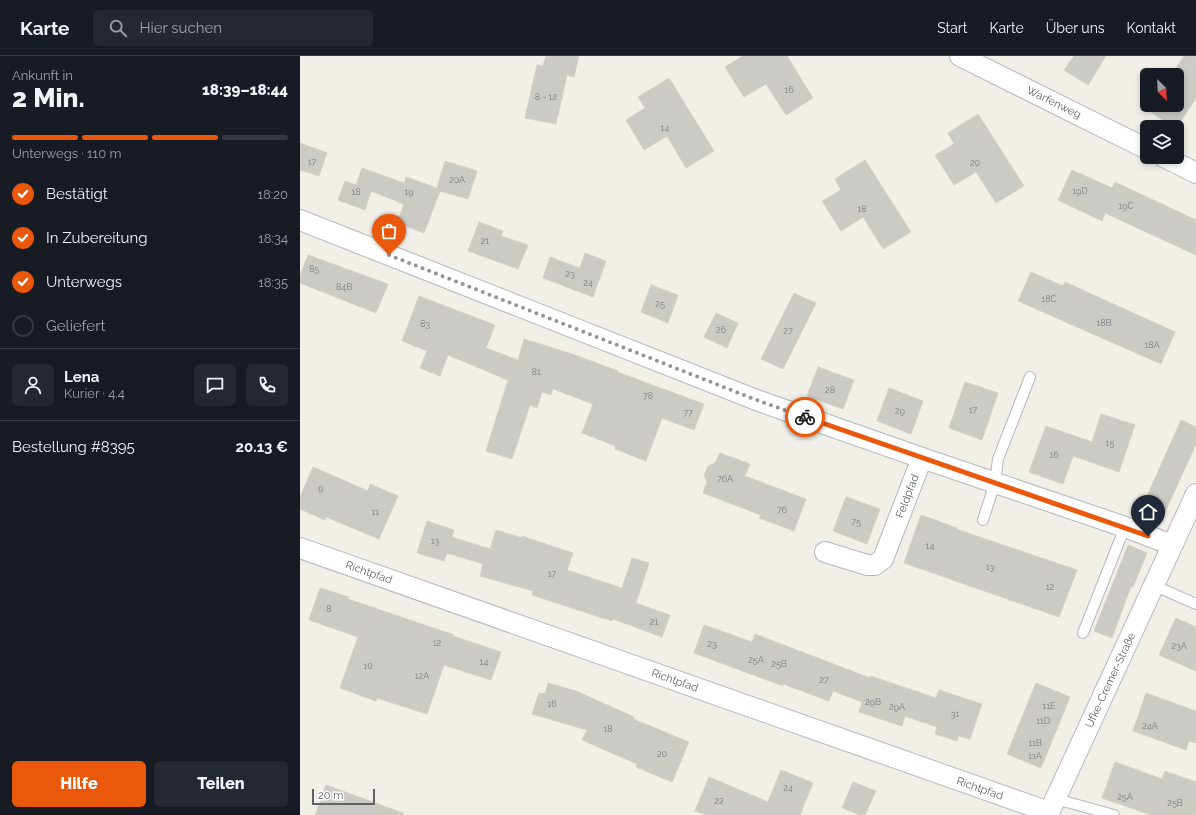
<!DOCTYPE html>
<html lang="de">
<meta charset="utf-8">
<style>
:root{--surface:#171b24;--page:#242831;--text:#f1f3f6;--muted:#9ea1a6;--line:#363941;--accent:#ea580c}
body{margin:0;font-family:Raleway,sans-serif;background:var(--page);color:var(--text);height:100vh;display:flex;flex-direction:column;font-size:15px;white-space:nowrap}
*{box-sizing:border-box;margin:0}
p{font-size:13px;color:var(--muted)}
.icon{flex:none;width:22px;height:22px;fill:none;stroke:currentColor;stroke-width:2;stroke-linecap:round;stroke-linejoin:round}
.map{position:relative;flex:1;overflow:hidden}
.sheet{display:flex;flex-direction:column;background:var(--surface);width:300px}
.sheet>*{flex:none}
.needle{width:26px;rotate:156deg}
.buttons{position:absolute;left:840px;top:12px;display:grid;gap:8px}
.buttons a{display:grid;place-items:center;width:44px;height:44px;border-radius:6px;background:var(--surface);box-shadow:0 2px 6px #0003;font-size:20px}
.scale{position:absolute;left:12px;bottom:10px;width:63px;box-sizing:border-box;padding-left:4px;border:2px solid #5f6368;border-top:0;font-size:11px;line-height:14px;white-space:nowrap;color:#5f6368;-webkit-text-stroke:3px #fff;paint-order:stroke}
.pin{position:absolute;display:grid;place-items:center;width:34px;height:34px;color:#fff;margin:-41px -17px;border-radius:50% 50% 50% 0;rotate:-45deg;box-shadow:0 0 4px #0007}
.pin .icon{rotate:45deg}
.courier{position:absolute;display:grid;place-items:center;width:40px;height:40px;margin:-20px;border:3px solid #ea580c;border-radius:50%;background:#fff;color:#222;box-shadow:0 1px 5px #0007}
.head em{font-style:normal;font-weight:800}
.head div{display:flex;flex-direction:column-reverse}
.head{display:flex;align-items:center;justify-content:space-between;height:68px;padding:0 12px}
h1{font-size:26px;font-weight:800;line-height:30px}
.bar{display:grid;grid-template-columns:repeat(4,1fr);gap:6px 4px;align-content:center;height:48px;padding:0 12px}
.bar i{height:5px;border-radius:3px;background:var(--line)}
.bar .current{background:var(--accent)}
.bar p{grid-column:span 4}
.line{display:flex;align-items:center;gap:10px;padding:0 12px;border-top:1px solid var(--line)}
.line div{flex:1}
.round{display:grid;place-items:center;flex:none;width:42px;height:42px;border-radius:6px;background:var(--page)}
ol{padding:0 12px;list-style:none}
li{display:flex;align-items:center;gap:12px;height:44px}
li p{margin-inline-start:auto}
li .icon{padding:4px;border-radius:50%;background:var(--accent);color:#fff;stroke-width:4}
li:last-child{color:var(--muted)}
li i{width:22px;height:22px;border:2px solid var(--line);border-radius:50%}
.button{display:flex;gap:8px;margin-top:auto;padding:8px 12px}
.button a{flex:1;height:46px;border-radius:6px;background:var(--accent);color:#fff;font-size:16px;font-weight:800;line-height:46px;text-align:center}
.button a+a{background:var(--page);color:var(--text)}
header{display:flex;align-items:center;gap:24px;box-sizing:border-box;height:56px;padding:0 20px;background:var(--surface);border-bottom:1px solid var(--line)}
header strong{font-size:19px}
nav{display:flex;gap:22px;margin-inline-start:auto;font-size:14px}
.search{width:280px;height:36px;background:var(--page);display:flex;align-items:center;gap:10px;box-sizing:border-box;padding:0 14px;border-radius:6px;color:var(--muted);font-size:15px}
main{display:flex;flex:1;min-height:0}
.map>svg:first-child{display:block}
</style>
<header>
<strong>Karte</strong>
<div class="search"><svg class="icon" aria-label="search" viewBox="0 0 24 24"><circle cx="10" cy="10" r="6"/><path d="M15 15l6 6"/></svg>Hier suchen</div>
<nav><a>Start</a><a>Karte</a><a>Über uns</a><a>Kontakt</a></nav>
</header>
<main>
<section class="sheet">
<div class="head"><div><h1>2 Min.</h1><p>Ankunft in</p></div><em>18:39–18:44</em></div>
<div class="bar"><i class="current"></i><i class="current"></i><i class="current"></i><i></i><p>Unterwegs · 110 m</p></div>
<ol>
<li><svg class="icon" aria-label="check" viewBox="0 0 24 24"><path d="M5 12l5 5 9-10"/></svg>Bestätigt<p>18:20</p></li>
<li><svg class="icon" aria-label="check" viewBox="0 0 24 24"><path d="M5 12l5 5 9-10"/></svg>In Zubereitung<p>18:34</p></li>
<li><svg class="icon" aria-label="check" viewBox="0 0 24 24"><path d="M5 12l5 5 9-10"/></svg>Unterwegs<p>18:35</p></li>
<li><i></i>Geliefert</li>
</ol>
<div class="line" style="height:72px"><a class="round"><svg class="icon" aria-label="person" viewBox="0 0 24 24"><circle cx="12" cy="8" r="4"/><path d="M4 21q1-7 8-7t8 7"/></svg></a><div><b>Lena</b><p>Kurier · 4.4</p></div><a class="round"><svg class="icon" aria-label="chat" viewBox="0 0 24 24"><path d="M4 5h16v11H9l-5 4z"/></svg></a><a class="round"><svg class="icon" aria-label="phone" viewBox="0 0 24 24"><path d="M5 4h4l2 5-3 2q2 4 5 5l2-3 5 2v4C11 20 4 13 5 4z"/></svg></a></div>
<div class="line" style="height:52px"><div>Bestellung #8395</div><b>20.13 €</b></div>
<div class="button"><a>Hilfe</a><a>Teilen</a></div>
</section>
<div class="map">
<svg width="896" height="759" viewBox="0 0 896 759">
<rect width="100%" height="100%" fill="#f1efe8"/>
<g fill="#cccac5" stroke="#d6d1c6">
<polygon points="246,0 279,0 274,21 267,19 256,68 225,62 237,9 243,10"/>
<polygon points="443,0 487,0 513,42 486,59 466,28 444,41 425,11"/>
<polygon points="774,0 806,0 788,29 764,14"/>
<polygon points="884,0 896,0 896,42 877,71 873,71 848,54 852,49 877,49 877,19 872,19"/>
<polygon points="369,22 414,95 386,112 367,80 344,94 326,64 345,52 338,41"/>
<polygon points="678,58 724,130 696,147 676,116 654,129 635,99 654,88 648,77"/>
<polygon points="0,87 27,97 19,120 0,114"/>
<polygon points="565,104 611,176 583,193 563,161 541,175 522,145 541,134 535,123"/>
<polygon points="145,105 177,115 168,143 140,135 124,177 97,167 104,148 71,135 65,154 38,144 45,125 56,129 62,112 104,127 106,121 137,132"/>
<polygon points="772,114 812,132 815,126 896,164 896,199 805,157 802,165 758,144"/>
<polygon points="179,166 203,175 201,180 228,189 218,213 168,195"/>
<polygon points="285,197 306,205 293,241 243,222 250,201 280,212"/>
<polygon points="8,199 88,228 76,257 0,227 0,220"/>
<polygon points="731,216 763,230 765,226 875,276 861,308 718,245"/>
<polygon points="351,229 378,239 368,267 341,256"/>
<polygon points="494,237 516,247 483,313 461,303"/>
<polygon points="119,240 195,269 186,292 218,304 224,283 272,298 318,315 317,316 404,348 394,374 362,362 346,405 315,393 316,390 282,377 293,348 253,333 251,339 242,336 237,352 230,349 212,403 186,395 208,324 148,299 140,320 120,312 127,295 102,285"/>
<polygon points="416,257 438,267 427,292 404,281"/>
<polygon points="518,311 554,324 543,353 507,340"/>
<polygon points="665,326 698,337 682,384 649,372"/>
<polygon points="589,332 623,345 611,378 577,365"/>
<polygon points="801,358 835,369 819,416 773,400 763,428 729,416 746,370 792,386"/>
<polygon points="881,364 896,371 896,388 861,465 840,456"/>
<polygon points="420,397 450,408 445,420 506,443 494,475 459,462 461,459 403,437 407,426 404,419 408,410 415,407"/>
<polygon points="13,411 68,435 70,428 98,440 79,483 26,461 25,464 0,453 0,441"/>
<polygon points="546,441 580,453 567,488 533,475"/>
<polygon points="621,459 657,472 656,473 777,514 759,561 604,507"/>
<polygon points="127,465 154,474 152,481 190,493 196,474 222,482 222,480 273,497 267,514 322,532 332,502 349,507 336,547 370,559 362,581 313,563 312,565 232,539 233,535 180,520 183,508 147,497 144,505 117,497"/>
<polygon points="828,489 847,497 833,531 831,530 812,582 794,575"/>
<polygon points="20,532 49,541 48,543 154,579 153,580 201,596 191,624 144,609 127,658 77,642 76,645 40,632 58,581 9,564"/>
<polygon points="876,562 896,571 896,615 859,599"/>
<polygon points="404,569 452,586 455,578 570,622 571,620 636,642 639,634 682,648 670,683 659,680 657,685 635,678 637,671 605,660 602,670 559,656 562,646 533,635 529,645 483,628 483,630 394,597"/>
<polygon points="248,627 276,635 334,661 333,663 389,686 372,726 336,711 337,708 282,684 287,674 232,658 239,637 245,638"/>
<polygon points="736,627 770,641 741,712 707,698"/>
<polygon points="846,637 896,655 896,687 889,685 886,694 833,675"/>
<polygon points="815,706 862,723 865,715 896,726 896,759 851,759 802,742"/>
<polygon points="481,714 513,727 500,759 406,759 395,755 409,721 468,746"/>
<polygon points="553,726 576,735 565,759 560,759 542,752"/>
<polygon points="26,729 103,757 103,759 15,759"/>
</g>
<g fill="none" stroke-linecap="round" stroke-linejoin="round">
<defs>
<g id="service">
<polyline points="683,464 695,427 698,403 730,321"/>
<polyline points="853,529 896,548"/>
<polyline points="783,577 825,471"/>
<polyline points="756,743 814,759"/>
</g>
<g id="minor">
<polyline points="660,0 847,93"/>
<polyline points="864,101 896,117"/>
<polyline points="0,164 459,345 622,402 583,503 575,509 567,509 525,496"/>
<polyline points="622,402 825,471 872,489"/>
<polyline points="0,492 749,756"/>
<polyline points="748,759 896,438"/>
</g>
</defs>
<use href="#service" stroke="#b5b8bc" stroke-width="12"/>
<use href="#minor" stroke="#b5b8bc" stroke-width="22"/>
<use href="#service" stroke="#fff" stroke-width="10"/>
<use href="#minor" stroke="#fff" stroke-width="20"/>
</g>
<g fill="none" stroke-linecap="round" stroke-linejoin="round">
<polyline stroke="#929495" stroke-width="4" stroke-dasharray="0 7.2" points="89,199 459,345 505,361"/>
<polyline stroke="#ea580c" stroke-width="5" points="505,361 848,480"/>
</g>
<g text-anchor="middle" stroke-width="3" stroke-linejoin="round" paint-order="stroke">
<g font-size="9" fill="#7a7d7f">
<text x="489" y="37">16</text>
<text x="246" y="44">8 - 12</text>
<text x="365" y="75">14</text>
<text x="12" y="109">17</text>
<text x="675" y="110">20</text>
<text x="157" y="127">20A</text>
<text x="780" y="138">19D</text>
<text x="56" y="139">18</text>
<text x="109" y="139">19</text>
<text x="826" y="153">19C</text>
<text x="562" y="156">18</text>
<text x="185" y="188">21</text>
<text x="14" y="216">85</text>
<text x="270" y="221">23</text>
<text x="288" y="230">24</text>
<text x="44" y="234">84B</text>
<text x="749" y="246">18C</text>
<text x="360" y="251">25</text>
<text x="804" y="270">18B</text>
<text x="125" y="271">83</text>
<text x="421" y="277">26</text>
<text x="488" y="278">27</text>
<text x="852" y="292">18A</text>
<text x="236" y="319">81</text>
<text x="530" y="337">28</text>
<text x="348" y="343">78</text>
<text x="673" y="357">17</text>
<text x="600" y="358">29</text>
<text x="388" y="360">77</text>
<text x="810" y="390">15</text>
<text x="754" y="402">16</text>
<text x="425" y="426">76A</text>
<text x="21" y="435">9</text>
<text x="482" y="457">76</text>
<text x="75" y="459">11</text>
<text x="556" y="469">75</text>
<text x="135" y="488">13</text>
<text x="630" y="493">14</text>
<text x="690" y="514">13</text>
<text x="252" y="521">17</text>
<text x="750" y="534">12</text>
<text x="29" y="556">8</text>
<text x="354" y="569">21</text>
<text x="137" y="590">12</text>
<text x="412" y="591">23</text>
<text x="879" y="593">23A</text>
<text x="456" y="607">25A</text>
<text x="184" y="609">14</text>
<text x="479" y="611">25B</text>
<text x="68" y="613">10</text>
<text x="122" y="623">12A</text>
<text x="524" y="627">27</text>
<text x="573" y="649">29B</text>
<text x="252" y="651">16</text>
<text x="749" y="653">11E</text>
<text x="597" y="654">29A</text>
<text x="655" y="661">31</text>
<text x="743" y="668">11D</text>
<text x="850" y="673">24A</text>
<text x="308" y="676">18</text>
<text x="735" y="690">11B</text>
<text x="362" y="701">20</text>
<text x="735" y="703">11A</text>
<text x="488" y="735">24</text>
<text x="825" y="744">25A</text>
<text x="419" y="748">22</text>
<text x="875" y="750">25B</text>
</g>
<g font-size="11" fill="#5f6368" stroke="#fff">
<text transform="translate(754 46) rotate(26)" y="4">Warfenweg</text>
<text transform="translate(607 440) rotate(-69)" y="4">Feldpfad</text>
<text transform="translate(69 516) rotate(19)" y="4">Richtpfad</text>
<text transform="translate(375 624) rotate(19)" y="4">Richtpfad</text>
<text transform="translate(810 624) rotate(-65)" y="4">Ufke-Cremer-Straße</text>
<text transform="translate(680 732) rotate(19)" y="4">Richtpfad</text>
</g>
</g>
</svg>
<div class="buttons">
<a><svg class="needle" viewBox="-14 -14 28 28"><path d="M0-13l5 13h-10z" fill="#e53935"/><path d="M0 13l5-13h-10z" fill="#9ea1a6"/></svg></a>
<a><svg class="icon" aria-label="layers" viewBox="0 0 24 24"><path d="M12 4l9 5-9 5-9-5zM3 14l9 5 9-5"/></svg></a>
</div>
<div class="scale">20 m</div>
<div class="pin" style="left:89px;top:199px;background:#ea580c"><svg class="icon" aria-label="bag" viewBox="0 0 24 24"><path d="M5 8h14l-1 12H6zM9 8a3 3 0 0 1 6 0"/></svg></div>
<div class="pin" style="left:848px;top:480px;background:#1f2937"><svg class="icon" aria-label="home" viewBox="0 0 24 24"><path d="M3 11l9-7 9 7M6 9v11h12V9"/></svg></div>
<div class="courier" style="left:505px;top:361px"><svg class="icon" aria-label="bike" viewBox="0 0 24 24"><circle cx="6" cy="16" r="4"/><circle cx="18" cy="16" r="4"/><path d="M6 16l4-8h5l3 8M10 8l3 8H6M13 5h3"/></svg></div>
</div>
</main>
